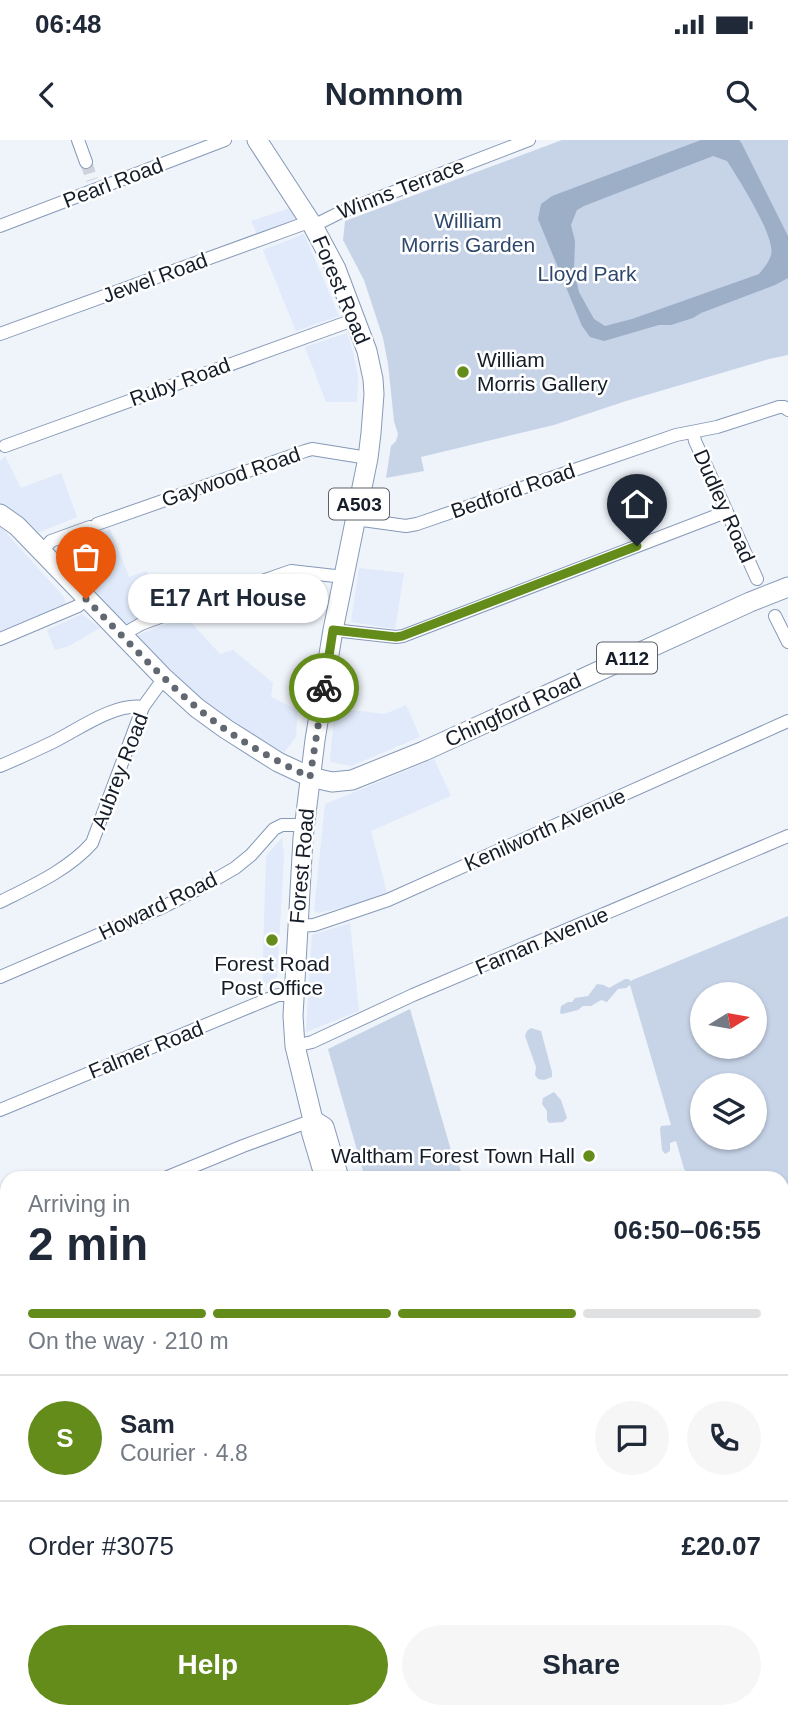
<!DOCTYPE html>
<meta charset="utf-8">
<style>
:root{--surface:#fff;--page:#f6f6f7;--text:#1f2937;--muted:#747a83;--line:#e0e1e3;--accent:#638c1a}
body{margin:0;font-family:Arial,sans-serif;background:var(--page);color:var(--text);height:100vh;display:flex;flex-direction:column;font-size:26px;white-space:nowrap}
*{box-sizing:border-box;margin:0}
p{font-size:23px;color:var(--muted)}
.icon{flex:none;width:38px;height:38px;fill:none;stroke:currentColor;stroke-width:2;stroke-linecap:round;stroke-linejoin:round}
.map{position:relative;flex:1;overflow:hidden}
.side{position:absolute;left:0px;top:1031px;width:789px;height:548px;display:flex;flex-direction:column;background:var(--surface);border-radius:21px 21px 0 0;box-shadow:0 2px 5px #0004}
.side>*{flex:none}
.needle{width:46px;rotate:79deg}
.fabs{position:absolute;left:690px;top:842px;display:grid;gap:14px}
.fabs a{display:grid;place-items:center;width:77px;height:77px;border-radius:50%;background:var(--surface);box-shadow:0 2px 5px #0004;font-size:35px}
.pin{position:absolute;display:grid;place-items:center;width:60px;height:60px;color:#fff;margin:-72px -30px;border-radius:50% 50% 50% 0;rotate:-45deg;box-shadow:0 0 7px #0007}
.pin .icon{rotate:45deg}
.courier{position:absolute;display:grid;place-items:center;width:70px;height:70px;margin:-35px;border:5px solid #638c1a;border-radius:50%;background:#fff;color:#222;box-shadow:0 2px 9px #0007}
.bubble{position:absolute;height:49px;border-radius:24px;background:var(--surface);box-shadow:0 2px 5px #0004;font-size:23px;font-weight:600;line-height:49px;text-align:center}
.overview em{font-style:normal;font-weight:600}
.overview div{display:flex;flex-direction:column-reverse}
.overview{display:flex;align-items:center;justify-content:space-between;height:119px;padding:0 28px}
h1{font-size:46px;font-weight:600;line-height:52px}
.bar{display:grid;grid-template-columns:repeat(4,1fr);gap:10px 7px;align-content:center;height:84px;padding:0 28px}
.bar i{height:9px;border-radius:5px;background:var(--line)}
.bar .active{background:var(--accent)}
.bar p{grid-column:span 4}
.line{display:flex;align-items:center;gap:18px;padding:0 28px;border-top:2px solid var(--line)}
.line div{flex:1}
.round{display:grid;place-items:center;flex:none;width:74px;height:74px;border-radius:37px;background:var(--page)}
.action{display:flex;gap:14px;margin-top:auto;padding:14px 28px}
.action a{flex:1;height:80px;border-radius:42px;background:var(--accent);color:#fff;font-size:28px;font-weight:600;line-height:80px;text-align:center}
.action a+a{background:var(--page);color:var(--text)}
.status{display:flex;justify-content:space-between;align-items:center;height:49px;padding:0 35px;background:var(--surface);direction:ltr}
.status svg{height:19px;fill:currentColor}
header{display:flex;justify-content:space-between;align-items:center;height:91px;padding:0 28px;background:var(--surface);font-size:32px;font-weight:600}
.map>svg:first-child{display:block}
</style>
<div class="status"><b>06:48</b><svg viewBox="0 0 49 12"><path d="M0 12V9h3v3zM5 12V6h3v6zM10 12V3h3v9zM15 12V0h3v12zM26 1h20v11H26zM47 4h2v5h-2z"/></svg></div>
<header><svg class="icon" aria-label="back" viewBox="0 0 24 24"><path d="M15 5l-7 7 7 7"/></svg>Nomnom<svg class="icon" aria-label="search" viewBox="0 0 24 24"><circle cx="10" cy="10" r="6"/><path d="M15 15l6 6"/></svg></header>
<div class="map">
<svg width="788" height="1578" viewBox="0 0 788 1578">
<rect width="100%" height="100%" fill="#eff3fa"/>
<g fill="#e0eafa">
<polygon points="290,68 296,79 257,94 251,81"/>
<polygon points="304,94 339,176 296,191 263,110"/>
<polygon points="347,193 353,212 358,237 357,262 326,262 305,207"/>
<polygon points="5,316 21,348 61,333 77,377 35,394 0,366 0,321"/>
<polygon points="0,386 64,457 66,465 0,492"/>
<polygon points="110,389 129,437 147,431 159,473 124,485 60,417 60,408"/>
<polygon points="359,428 404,433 395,489 351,482"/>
<polygon points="82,474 100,488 69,506 55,510 47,490"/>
<polygon points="186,477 220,514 233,510 273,543 271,557 298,570 296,597 283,614 215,571 136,497 140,494"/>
<polygon points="406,565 420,597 351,626 331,622 330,619 335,568 385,574"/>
<polygon points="434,619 451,656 371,691 387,753 345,767 318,773 314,770 325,664"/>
<polygon points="282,698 284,716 277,837 262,846 266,716"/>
<polygon points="350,783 359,871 306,892 312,795"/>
<polygon points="788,1378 788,1578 585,1578 581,1572 782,1572 782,1381"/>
</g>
<g fill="#c7d4e8" fill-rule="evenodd">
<polygon points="562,0 788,0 788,215 769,219 626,261 554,285 421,317 424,331 386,338 391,306 396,301 398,294 394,281 388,224 383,198 364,140 343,100 345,81"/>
<path d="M788 776V1247L784 1248 782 1244V1038H691L684 1029 676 1001 670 1003V1011L665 1014 662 1010 660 989 661 986 671 985 630 845 626 848 618 849 607 862 601 860 591 866H583L578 870 562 874 560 873 561 866 568 862H572L575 858 588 856 597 844 604 845 609 848 625 839H629L630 841ZM702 854H754V906H702ZM702 945H754V998H702Z"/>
<polygon points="410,869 455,1024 459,1025 463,1038 365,1038 328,909"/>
<polygon points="531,888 541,891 552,932 552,937 544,940 538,939 535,935 536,927 525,896 527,891"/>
<polygon points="554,952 561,960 567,978 563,982 549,983 547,980 547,971 542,964 543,958"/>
</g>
<path fill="#9daec7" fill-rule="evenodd" d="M701 0H739L741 2 788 96V138L775 145 701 173 693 178 671 185H659L604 201 590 197 582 186 538 79 541 64 552 56ZM713 16 727 21C738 38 776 97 771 115 769 122 764 128 759 134L632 179 605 186 594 179 579 152 574 131 575 101 571 85 577 70 584 66Z"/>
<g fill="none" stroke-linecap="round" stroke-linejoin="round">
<polyline stroke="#ced3db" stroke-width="12" stroke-dasharray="12 6" stroke-linecap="butt" points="86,22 92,40"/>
<defs>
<g id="minor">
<polyline points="78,0 86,22"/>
<polyline points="0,86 225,0"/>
<polyline points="313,86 339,73 529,0"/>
<polyline points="0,194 303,84 309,81"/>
<polyline points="693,292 695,301 757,439"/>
<polyline points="5,306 356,179"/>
<polyline points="355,379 406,386 417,384 676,295 717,287 779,267 784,267 788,270"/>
<polyline points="97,384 305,311 312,309 368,318"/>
<polyline points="42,411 51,401 90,387"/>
<polyline points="177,471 291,431 344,437"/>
<polyline points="775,476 788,502"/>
<polyline points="333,490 396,497 403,496 726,372"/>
<polyline points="122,495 141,484 171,473"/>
<polyline points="0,499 78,466 86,459"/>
<path d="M0 626C17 619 34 611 51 603 78 590 113 563 143 567"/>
<path d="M0 762C32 746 68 730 92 703L143 567 164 538"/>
<polyline points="297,786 314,785 388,760 788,581"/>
<polyline points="0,837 163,767 202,747 235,728 251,715 274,689 282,685 305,685"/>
<polyline points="295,906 312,902 413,855 788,696"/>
<polyline points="0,970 278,855 293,855"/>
<polyline points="165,1038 243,1006 313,980"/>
<polyline points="0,1114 7,1111"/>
<polyline points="0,1203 7,1215"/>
<polyline points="782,1242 788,1240"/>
<polyline points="0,1297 7,1292"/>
<polyline points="0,1375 7,1371"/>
<polyline points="0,1506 7,1511"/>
<polyline points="72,1572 77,1578"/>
<polyline points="222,1572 226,1578"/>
<polyline points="182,1578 192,1572"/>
<polyline points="232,1578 246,1572"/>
</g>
<g id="primary">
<polyline points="257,0 313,86 336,129 367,211 373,239 374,254 371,293 368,318 333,490 315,600 303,698 293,876 295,906 313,980 311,991 325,1038"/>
<polyline points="0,374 17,386 164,538 197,568 226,589 278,622 310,637 332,642 352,640 424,611 750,462 788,447"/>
<polyline points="313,980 324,987 339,1038"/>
<polyline points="540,1572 544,1578"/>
<polyline points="556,1572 560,1578"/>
</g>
</defs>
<use href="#minor" stroke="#8599b7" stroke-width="14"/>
<use href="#primary" stroke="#8599b7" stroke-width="21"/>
<use href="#minor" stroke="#fff" stroke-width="12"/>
<use href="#primary" stroke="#fff" stroke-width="19"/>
</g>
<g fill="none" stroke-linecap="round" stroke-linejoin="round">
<path stroke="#616872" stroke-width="7" stroke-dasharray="0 12.6" d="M86 459C122 495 156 533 195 566 229 595 269 618 310 637L324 548"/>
<polyline stroke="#638c1a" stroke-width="9" points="324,548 333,490 396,497 402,496 637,406"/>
</g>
<g fill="#638c1a" stroke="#fff" stroke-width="2.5">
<circle cx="463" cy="232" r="7"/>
<circle cx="272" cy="800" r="7"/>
<circle cx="589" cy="1016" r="7"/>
</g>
<g text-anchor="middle" stroke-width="5" stroke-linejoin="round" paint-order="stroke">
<g fill="#fff" stroke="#5b6169" stroke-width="2">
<rect x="329" y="348.5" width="60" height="31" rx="5"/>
<rect x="597" y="502.5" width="60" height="31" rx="5"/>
</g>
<g font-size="19" font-weight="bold" fill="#151d29">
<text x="359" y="371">A503</text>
<text x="627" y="525">A112</text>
</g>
<g font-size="21" fill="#151d29" stroke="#fff">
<text transform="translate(113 43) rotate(-21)" y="7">Pearl Road</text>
<text transform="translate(401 49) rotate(-21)" y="7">Winns Terrace</text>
<text transform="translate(155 138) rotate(-20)" y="7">Jewel Road</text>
<text transform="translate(341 150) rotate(67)" y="7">Forest Road</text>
<text transform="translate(180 242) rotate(-20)" y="7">Ruby Road</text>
<text transform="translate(231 337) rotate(-19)" y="7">Gaywood Road</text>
<text transform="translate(513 351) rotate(-19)" y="7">Bedford Road</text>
<text transform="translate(724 366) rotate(66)" y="7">Dudley Road</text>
<text transform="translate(513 570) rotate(-25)" y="7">Chingford Road</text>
<text transform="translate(120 631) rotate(-69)" y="7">Aubrey Road</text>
<text transform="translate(545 690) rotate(-24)" y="7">Kenilworth Avenue</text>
<text transform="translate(302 726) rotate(-85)" y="7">Forest Road</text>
<text transform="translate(158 766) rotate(-26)" y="7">Howard Road</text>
<text transform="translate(542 801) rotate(-23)" y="7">Farnan Avenue</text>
<text transform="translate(146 910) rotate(-22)" y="7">Falmer Road</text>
</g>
<g font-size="21" fill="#2e476d" stroke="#fff">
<text x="468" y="88">William<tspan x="468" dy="24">Morris Garden</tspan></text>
<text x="587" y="141">Lloyd Park</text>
</g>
<g font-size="21" fill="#151d29" stroke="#fff" text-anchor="start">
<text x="477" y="227">William<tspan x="477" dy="24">Morris Gallery</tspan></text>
<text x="272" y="831" text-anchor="middle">Forest Road<tspan x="272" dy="24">Post Office</tspan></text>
<text x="575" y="1023" text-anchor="end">Waltham Forest Town Hall</text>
</g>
</g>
</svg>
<div class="fabs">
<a><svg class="needle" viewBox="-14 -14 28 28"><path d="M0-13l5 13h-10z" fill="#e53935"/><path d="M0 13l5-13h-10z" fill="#747a83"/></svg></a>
<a><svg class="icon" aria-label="layers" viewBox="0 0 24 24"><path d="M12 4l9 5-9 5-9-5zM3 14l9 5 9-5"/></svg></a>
</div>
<div class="pin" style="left:86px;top:459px;background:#ea580c"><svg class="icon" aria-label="bag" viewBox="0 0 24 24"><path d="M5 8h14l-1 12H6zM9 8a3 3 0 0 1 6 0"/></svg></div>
<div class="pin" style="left:637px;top:406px;background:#1f2937"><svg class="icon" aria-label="home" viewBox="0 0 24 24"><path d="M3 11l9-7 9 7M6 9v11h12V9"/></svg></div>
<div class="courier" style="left:324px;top:548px"><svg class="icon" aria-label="bike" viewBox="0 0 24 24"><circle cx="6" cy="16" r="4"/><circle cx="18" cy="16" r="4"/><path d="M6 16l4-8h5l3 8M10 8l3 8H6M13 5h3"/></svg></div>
<div class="bubble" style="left:128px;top:434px;width:200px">E17 Art House</div>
<section class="side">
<div class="overview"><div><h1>2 min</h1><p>Arriving in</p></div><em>06:50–06:55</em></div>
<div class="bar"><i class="active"></i><i class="active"></i><i class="active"></i><i></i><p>On the way · 210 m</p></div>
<div class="line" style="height:126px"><b class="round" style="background:var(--accent);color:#fff">S</b><div><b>Sam</b><p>Courier · 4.8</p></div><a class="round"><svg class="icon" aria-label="chat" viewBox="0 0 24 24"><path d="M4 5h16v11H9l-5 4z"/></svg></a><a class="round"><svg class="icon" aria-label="phone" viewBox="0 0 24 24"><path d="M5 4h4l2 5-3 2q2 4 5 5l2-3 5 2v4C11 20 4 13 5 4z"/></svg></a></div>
<div class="line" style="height:91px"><div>Order #3075</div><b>£20.07</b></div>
<div class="action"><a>Help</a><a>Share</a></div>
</section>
</div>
